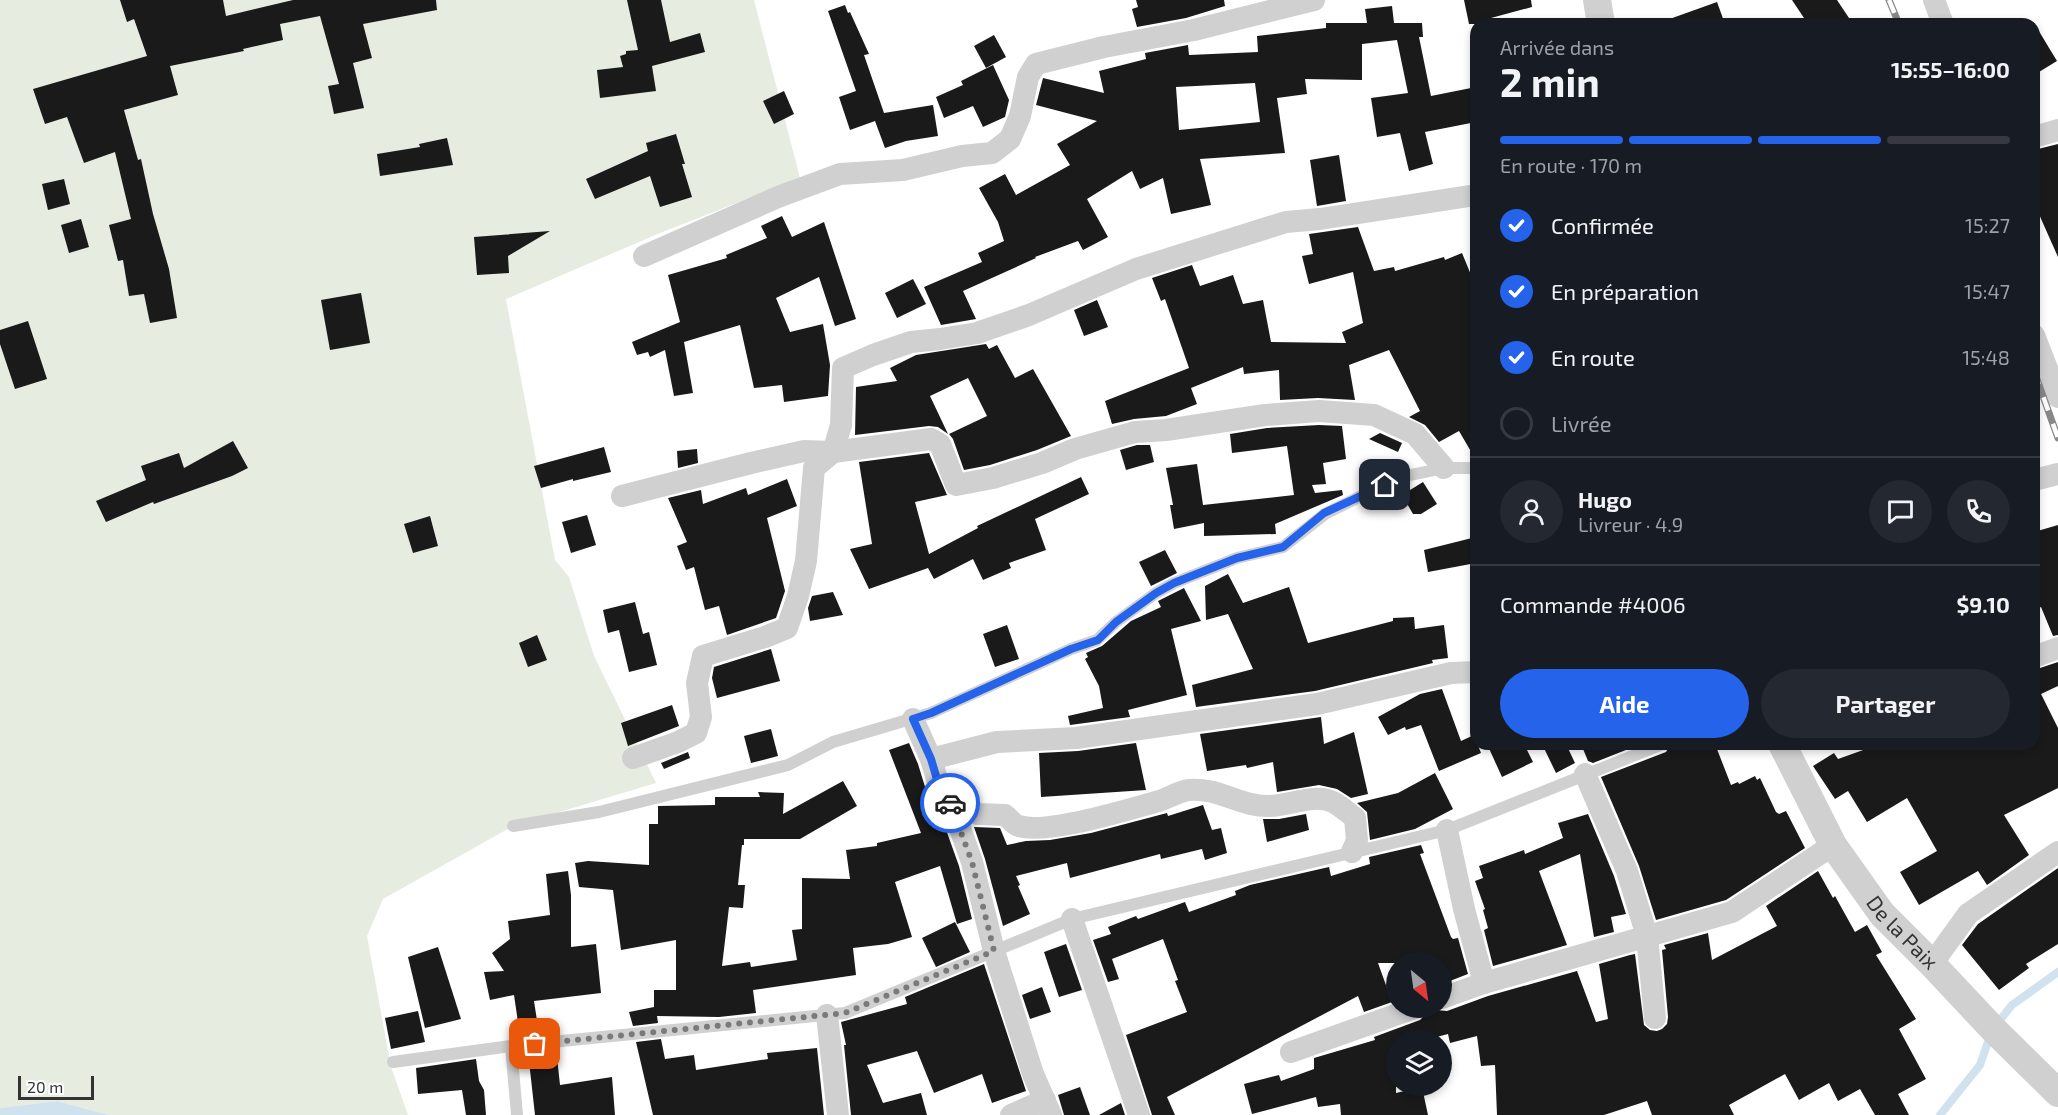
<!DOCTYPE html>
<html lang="fr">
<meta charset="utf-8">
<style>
:root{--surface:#171b24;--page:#242831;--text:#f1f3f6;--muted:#9ea1a6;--line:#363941;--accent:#2563eb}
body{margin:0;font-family:"Exo 2",sans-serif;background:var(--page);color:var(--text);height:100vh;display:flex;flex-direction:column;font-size:22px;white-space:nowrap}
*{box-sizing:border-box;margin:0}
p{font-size:20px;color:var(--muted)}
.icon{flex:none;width:33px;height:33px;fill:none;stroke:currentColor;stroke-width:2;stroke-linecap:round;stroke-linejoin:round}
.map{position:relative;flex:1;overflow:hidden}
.details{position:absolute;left:1470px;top:18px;width:570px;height:732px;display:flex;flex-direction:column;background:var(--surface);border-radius:18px;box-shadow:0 3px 9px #0003}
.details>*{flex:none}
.needle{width:39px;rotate:151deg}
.fabs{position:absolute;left:1386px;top:952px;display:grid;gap:12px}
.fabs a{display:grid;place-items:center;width:66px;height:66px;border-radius:50%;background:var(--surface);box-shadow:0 3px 9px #0003;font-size:30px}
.scale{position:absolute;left:18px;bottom:15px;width:76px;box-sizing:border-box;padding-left:6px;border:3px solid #333;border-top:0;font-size:16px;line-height:21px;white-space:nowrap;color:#333;-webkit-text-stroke:4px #fff;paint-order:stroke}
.pin{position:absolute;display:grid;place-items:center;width:51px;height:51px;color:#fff;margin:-26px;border-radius:12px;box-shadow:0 3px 9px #0006}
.courier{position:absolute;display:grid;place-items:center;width:60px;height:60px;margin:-30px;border:4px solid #2563eb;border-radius:50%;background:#fff;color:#222;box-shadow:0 2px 8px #0007}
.headline em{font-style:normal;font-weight:700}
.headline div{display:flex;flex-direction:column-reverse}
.headline{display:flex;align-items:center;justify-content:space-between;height:102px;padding:0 30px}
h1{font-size:39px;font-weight:700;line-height:45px}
.bar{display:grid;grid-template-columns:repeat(4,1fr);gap:9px 6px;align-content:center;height:72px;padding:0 30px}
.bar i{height:8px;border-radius:4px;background:var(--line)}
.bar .on{background:var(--accent)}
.bar p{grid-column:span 4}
.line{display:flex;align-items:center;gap:15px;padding:0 30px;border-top:2px solid var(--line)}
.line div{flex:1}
.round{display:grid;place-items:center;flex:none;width:63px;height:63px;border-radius:32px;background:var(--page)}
ol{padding:0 30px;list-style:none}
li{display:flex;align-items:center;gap:18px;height:66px}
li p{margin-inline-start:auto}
li .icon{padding:6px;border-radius:50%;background:var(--accent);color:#fff;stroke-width:4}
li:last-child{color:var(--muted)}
li i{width:33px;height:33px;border:3px solid var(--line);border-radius:50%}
.cta{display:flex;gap:12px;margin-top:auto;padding:12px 30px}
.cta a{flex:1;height:69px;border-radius:36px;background:var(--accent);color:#fff;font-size:24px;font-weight:700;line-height:69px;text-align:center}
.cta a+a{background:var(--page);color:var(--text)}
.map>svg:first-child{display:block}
</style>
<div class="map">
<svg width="2058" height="1115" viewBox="0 0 2058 1115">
<rect width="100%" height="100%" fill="#fff"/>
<polygon fill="#e6ecdf" points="0,0 754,0 800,178 660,233 506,299 555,560 569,577 594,656 656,783 513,826 383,899 367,936 391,1067 408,1115 109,1115 57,1101 0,1108"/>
<polygon fill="#cfe2ee" points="57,1101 109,1115 0,1115 0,1108"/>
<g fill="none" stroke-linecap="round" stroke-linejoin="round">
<g stroke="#cfe2ee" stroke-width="8">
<polyline points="1996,1025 2012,1005 2058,972"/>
<polyline points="1940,1115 1980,1065 1990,1036"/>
</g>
</g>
<g fill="#1a1a1a" fill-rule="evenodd">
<polygon points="120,0 223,0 226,16 293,0 436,0 437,10 363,24 372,58 353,63 364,108 334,114 328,86 339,84 320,16 280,24 283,40 243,49 244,51 170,66 178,95 124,110 138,160 141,159 153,214 169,269 177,318 150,323 144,294 129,296 123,260 118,261 109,225 131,219 115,152 84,163 67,117 45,124 33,89 147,56 134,19 127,22"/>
<polygon points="627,0 661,0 670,42 700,33 705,52 652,66 656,91 600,98 597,70 623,67 620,56 626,54 626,51 638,50"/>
<polygon points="1136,0 1224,0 1225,6 1186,18 1137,27 1132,9 1138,7"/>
<polygon points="1464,0 1531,0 1532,7 1491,18 1492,24 1469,24"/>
<polygon points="1792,0 1837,0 1853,24 1808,24"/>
<polygon points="1717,2 1725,24 1664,24 1664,21"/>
<polygon points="845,5 848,13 850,12 869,54 864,55 884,113 933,105 938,136 906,141 885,148 875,121 850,130 839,97 856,91 828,11"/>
<path d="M1392 6 1394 23H1422L1423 37H1419L1431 96 1476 87V122L1425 132 1433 164 1409 171 1400 133 1377 137 1371 98 1408 93 1397 40 1362 44V80L1305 79 1307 94 1277 98 1285 153 1200 159 1211 205 1171 214 1163 178 1140 189 1132 171 1087 199 1108 237 1083 250 1078 241 1035 257 1036 258 963 291 976 319 941 325 924 287 982 262 978 253 1004 241 998 222 979 188 1005 174 1016 195 1070 165 1057 144 1097 121 1036 105 1043 78 1104 93 1099 71 1146 59 1145 53 1188 45 1189 55 1258 52 1257 36 1326 28V23H1367L1365 9ZM1255 83 1260 122 1179 130 1176 87Z"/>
<polygon points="2034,23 2057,61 2034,75"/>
<polygon points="994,35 1006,57 986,68 974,46"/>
<polygon points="993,65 1009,100 1005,117 983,127 973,106 944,118 936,97 963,85 961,81"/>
<polygon points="784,91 794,114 774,124 763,101"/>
<polygon points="676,134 685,164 682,164 692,197 660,207 650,176 595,199 586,179 648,151 646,143"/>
<polygon points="447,138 453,165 380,176 377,154 420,147 419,144"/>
<polygon points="2058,144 2058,257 2034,203 2034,150"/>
<polygon points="1339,155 1346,201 1317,206 1310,160"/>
<polygon points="64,179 70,204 48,210 42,184"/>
<polygon points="782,216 792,237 824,222 856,319 835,326 819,277 776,298 790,332 823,324 830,365 828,396 784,402 782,385 754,388 740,325 684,342 693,393 674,396 665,350 650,357 648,352 637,355 632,342 680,322 668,275 727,258 726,255 767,238 761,226"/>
<polygon points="81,219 89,247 69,253 61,225"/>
<polygon points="1358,227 1374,271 1394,267 1395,271 1444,257 1445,260 1462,253 1476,287 1476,460 1459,431 1439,442 1425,425 1409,417 1420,411 1389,350 1349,365 1355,400 1318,398 1280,400 1279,370 1244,374 1243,367 1191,388 1197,404 1166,416 1134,419 1112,424 1105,401 1189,368 1165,299 1161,301 1152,278 1192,265 1200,286 1233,275 1243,304 1263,300 1271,342 1346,343 1342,332 1363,323 1353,272 1309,284 1302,256 1313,254 1309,234"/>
<polygon points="550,231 508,256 509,273 477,275 474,237"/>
<polygon points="913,279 926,304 897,318 885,293"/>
<polygon points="361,293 370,343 330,350 321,300"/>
<polygon points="1097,300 1108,327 1084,336 1074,310"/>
<polygon points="28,321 47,379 15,389 0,344 0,330"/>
<polygon points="986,344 989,349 997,345 1015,378 1033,369 1071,436 1037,450 990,465 964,470 953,439 949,434 987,416 968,378 930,396 948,434 938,427 929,426 855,435 856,387 897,381 890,368 916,355"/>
<polygon points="1319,425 1342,426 1346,459 1323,463 1326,484 1312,485 1315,493 1342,490 1343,495 1275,524 1276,534 1204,536 1204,523 1174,529 1170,505 1173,505 1166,468 1197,464 1203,505 1294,495 1287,446 1232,453 1230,434 1267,428"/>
<polygon points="1380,433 1402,443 1398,452 1369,439"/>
<polygon points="233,441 248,468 232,476 154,504 153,502 106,522 96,501 146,480 141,466 179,453 184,468"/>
<polygon points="1137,445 1150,445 1154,462 1126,470 1120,450"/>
<polygon points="604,447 611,472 573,481 573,479 541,488 534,466"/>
<polygon points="697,449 698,463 678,468 677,451"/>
<polygon points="929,453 947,495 915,502 929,554 978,528 977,526 1081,477 1089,494 1035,519 1046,550 1009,563 1011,568 983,580 973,559 934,579 928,568 869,589 850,549 872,544 859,462"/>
<polygon points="787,479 797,506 767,518 785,591 776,618 727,635 719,606 705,610 694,567 686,570 677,546 687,542 668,498 701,490 703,504 746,488 748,495"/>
<polygon points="1423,482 1437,504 1421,514 1413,514 1402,495"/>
<polygon points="587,515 596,545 571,553 562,522"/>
<polygon points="430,516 438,546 413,553 404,524"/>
<polygon points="2058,525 2058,635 2053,636 2041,607 2034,610 2034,532"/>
<polygon points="1476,537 1476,563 1428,572 1424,550"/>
<polygon points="1165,550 1177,573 1151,586 1139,562"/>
<polygon points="1228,574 1243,603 1289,587 1308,643 1393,621 1393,618 1414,617 1415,629 1444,625 1448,658 1432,660 1433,663 1315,691 1196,707 1192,685 1253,669 1228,614 1206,620 1205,586"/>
<polygon points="1184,588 1201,621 1171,629 1187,695 1128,710 1130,717 1070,725 1068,716 1103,708 1099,686 1085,659 1088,657 1086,653 1102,646 1131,621 1161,607 1158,601"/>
<polygon points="833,592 843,615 810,621 808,608 812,596"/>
<polygon points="635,602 643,634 649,632 657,665 629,672 619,630 608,633 603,610"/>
<polygon points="1007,625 1019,659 995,667 983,634"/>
<polygon points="537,635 547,660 528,667 519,643"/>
<polygon points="771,649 780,681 717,698 712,678 714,667"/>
<polygon points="2058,662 2058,686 2041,694 2058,728 2058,788 2004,815 2029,855 1987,885 1978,871 1919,905 1900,872 1937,851 1907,798 1867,822 1848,791 1835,799 1813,766 1834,753 1838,759 1880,744 2034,744 2034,670"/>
<polygon points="1442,689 1461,741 1474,735 1481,753 1439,771 1421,725 1406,730 1405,727 1388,735 1378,717 1420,694"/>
<polygon points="672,705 679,726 628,746 621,723"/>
<polygon points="1321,717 1324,744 1354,732 1368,794 1351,798 1337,789 1319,785 1277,792 1273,762 1247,768 1246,765 1207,771 1200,734"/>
<polygon points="771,729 778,756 751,763 744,736"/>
<polygon points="909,743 918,764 926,790 935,799 959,866 972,919 957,924 940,866 895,882 912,937 888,944 853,948 856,975 753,990 756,1013 719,1017 657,1016 658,1023 633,1026 629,1012 654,1007 654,990 676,990 676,940 621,950 613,890 579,887 575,863 588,861 649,865 649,824 658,824 658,806 715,805 715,797 760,797 758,792 784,793 783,814 843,781 857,806 800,839 744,839 744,845 742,845 738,885 745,885 743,908 729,907 722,966 750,962 751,967 797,960 792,930 802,929 802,878 850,879 846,850 877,846 877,843 921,833 889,750"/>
<polygon points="1136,743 1146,790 1041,797 1039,753 1078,751"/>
<polygon points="1487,744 1524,744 1533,762 1502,777"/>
<polygon points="1542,744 1566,744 1575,763 1556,773"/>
<polygon points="1581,744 1641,744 1593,763 1588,761"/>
<polygon points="1671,744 1715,744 1731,785 1738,782 1739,784 1755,776 1757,780 1760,778 1776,812 1779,814 1786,811 1805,848 1726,900 1656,920 1639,866 1601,777 1666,752"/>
<polygon points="688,752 690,758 664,769 661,763"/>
<polygon points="1435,773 1453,809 1415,829 1370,840 1367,812 1357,803 1398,793"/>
<polygon points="1203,805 1212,830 1221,828 1227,853 1205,860 1202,849 1161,859 1160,854 1070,878 1067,863 1016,876 1020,885 1018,886 1030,914 1003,926 985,859 974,827 1000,828 1007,845 1026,841 1050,840 1091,833 1167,813 1168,816"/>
<polygon points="1306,814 1309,830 1267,842 1263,819 1279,819"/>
<polygon points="1588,814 1614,876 1626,914 1611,917 1614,932 1594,937 1580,854 1539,871 1567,945 1493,966 1484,930 1488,928 1483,910 1485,909 1475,881 1483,878 1479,866 1524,850 1525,854 1563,838 1558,823"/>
<polygon points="1421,845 1424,853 1420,854 1451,937 1453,939 1458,938 1468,974 1442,984 1442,963 1378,963 1392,1002 1364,1012 1358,996 1167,1097 1175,1115 1152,1115 1126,1035 1187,1012 1175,981 1178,980 1163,939 1112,959 1119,979 1108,982 1093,940 1111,934 1108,927 1136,916 1138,919 1185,902 1189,912 1236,895 1235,891 1250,885 1329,867 1331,876 1370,864 1369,857"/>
<polygon points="2058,868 2058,944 2026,964 2029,968 1999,990 1962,945 1978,924"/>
<polygon points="568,871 571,895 571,947 596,944 601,993 534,1001 538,1027 519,1029 514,995 490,1000 484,972 504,971 492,953 510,939 508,921 550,915 546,874"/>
<polygon points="1818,871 1833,898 1835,896 1855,932 1867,925 1882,952 1876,955 1916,1019 1899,1029 1926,1079 1898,1094 1909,1115 1875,1115 1860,1089 1838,1101 1829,1083 1799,1100 1785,1074 1729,1105 1734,1115 1652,1115 1647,1101 1604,1115 1497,1115 1495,1065 1481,1066 1477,1036 1450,1043 1448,1034 1421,1041 1396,1041 1396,1093 1422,1087 1428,1115 1341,1115 1340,1104 1318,1107 1316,1097 1252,1114 1244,1084 1279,1075 1281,1081 1314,1069 1314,1058 1375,1040 1374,1037 1420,1020 1428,1012 1436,1010 1447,1011 1488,996 1577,971 1596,1022 1608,1019 1599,964 1630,955 1635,954 1644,1025 1650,1030 1657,1031 1662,1029 1667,1024 1668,1017 1662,950 1666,949 1664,945 1708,933 1712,960 1777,926 1766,906"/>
<polygon points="955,922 970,952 936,967 922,938"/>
<polygon points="1066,944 1082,990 1059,997 1044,952"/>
<polygon points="438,947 461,1019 425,1028 408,957"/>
<polygon points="984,964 1026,1091 992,1103 982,1074 934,1093 917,1051 867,1065 883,1103 921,1093 927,1115 851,1115 844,1045 846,1045 841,1022 907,1004 905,997"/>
<polygon points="1042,987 1051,1012 1030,1019 1022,995"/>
<polygon points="418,1011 425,1042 391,1049 385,1018"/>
<polygon points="661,1039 665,1059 694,1055 696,1070 768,1059 767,1053 817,1048 824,1115 653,1115 636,1042"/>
<polygon points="557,1057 560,1085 612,1077 615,1115 535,1115 529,1061"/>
<polygon points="476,1059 479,1081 484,1090 486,1115 466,1115 462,1090 418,1094 416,1068"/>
<polygon points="1080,1087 1090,1115 1064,1115 1058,1095"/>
<polygon points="1121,1103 1125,1115 1099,1115"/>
</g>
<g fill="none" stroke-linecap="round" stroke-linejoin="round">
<g stroke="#d0d0d0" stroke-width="12">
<polyline points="513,826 599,812 788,765 833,742 931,713 1071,649 1097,640 1116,622 1156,593 1174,583 1237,558 1283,547 1325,514 1369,492 1401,477 1444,468 1476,468"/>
<polyline points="511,1046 517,1115"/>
<polyline points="393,1062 511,1046 845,1013 1072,919 1447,830 1663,744"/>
</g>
<g stroke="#d0d0d0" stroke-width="22">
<polyline points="1934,0 1943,24"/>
<polyline points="2034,137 2058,130"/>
<polyline points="644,256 778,197 840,174 903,170 962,156 992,153 1010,139 1020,116 1028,77 1036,64 1104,47 1194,30 1314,0"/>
<polyline points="2034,335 2058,397"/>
<polyline points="2034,480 2058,474"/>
<polyline points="622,496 751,463 804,451 833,452 931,439 940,444 956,485 993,478 1042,463 1075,449 1135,432 1166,430 1265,415 1319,411 1374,415 1415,434 1444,468"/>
<polyline points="2034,657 2058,648"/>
<polyline points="913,719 931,759 939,786 946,789 972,862 994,951 1033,1074 1051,1115"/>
<polyline points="633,758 678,742 696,733 701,717 697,683 703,656 765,637 787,628 798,596 806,561 814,468 833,452 841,425 843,368 873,355 911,342 940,339 977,333 1029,315 1136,269 1286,222 1320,219 1476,195"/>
<polyline points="931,759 997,742 1076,738 1317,704 1451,673 1476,672"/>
<polyline points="1585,774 1627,871 1647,936 1655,1018"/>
<path d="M950 802 967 808 978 814 1005 815C1009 818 1014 825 1019 826 1046 835 1130 809 1159 801 1169 798 1179 791 1189 790 1218 787 1241 807 1269 806 1289 806 1314 793 1333 802 1341 806 1348 813 1355 818L1357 840 1352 852"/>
<polyline points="1447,830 1464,909 1484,983"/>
<polyline points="1072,919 1139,1115"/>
<polyline points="1932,964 1968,914 2058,852"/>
<polyline points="1442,998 1484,983 1732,912 1833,845"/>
<polyline points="827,1015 838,1115"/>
<polyline points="1291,1052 1415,1008"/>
<polyline points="1011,1115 1045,1100"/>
</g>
<g stroke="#d0d0d0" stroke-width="28">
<polyline points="1597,0 1601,24"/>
<path id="s1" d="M1782 744 1833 845 1882 914 1932 964 1993 1029 2058 1093"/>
</g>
<defs>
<g id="rail">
<polyline points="1889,0 1899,24"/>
<polyline points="2034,371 2058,438"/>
</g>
</defs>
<use href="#rail" stroke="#888" stroke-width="7"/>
<use href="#rail" stroke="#fff" stroke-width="4.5" stroke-dasharray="14" stroke-linecap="butt"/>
</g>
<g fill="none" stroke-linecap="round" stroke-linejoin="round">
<polyline stroke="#7a7a7a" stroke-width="6" stroke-dasharray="0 10.8" points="535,1044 845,1013 994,951 972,862 950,803"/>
<polyline stroke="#2563eb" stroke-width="8" points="950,803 946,789 939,786 931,759 913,719 931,713 1071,649 1098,640 1116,622 1156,593 1174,583 1237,558 1283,547 1324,513 1385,485"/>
</g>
<g text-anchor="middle" stroke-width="6" stroke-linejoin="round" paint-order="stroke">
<g font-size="21" fill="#333" stroke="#fff">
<text dy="7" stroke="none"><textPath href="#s1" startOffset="225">De la Paix</textPath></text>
</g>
</g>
</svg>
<div class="fabs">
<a><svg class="needle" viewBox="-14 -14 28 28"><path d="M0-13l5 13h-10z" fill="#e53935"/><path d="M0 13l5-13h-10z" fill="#9ea1a6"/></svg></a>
<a><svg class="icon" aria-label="layers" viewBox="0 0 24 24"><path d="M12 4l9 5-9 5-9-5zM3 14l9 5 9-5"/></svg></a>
</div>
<div class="scale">20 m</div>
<div class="pin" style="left:535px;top:1044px;background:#ea580c"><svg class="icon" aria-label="bag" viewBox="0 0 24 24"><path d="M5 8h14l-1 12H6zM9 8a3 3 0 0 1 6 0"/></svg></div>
<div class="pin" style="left:1385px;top:485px;background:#1f2937"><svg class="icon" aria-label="home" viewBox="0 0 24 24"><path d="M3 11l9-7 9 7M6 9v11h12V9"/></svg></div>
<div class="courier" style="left:950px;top:803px"><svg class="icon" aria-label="car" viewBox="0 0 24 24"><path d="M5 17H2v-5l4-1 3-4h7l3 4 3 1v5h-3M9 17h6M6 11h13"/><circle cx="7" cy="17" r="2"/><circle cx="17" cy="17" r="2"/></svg></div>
<section class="details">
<div class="headline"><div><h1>2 min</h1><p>Arrivée dans</p></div><em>15:55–16:00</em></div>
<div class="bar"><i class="on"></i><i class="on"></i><i class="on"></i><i></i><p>En route · 170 m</p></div>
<ol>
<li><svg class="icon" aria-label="check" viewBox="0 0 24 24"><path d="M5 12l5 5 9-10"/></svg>Confirmée<p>15:27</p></li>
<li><svg class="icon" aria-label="check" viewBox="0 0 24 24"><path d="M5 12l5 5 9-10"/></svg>En préparation<p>15:47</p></li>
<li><svg class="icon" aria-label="check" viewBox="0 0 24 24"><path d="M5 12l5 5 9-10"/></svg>En route<p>15:48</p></li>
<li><i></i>Livrée</li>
</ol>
<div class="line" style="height:108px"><a class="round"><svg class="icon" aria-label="person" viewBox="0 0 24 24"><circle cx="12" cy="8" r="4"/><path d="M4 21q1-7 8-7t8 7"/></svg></a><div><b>Hugo</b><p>Livreur · 4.9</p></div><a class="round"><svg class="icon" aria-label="chat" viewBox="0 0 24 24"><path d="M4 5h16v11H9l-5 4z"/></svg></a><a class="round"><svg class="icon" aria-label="phone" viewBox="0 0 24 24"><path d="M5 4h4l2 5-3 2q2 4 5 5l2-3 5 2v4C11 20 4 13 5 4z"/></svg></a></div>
<div class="line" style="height:78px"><div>Commande #4006</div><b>$9.10</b></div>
<div class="cta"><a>Aide</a><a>Partager</a></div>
</section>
</div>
